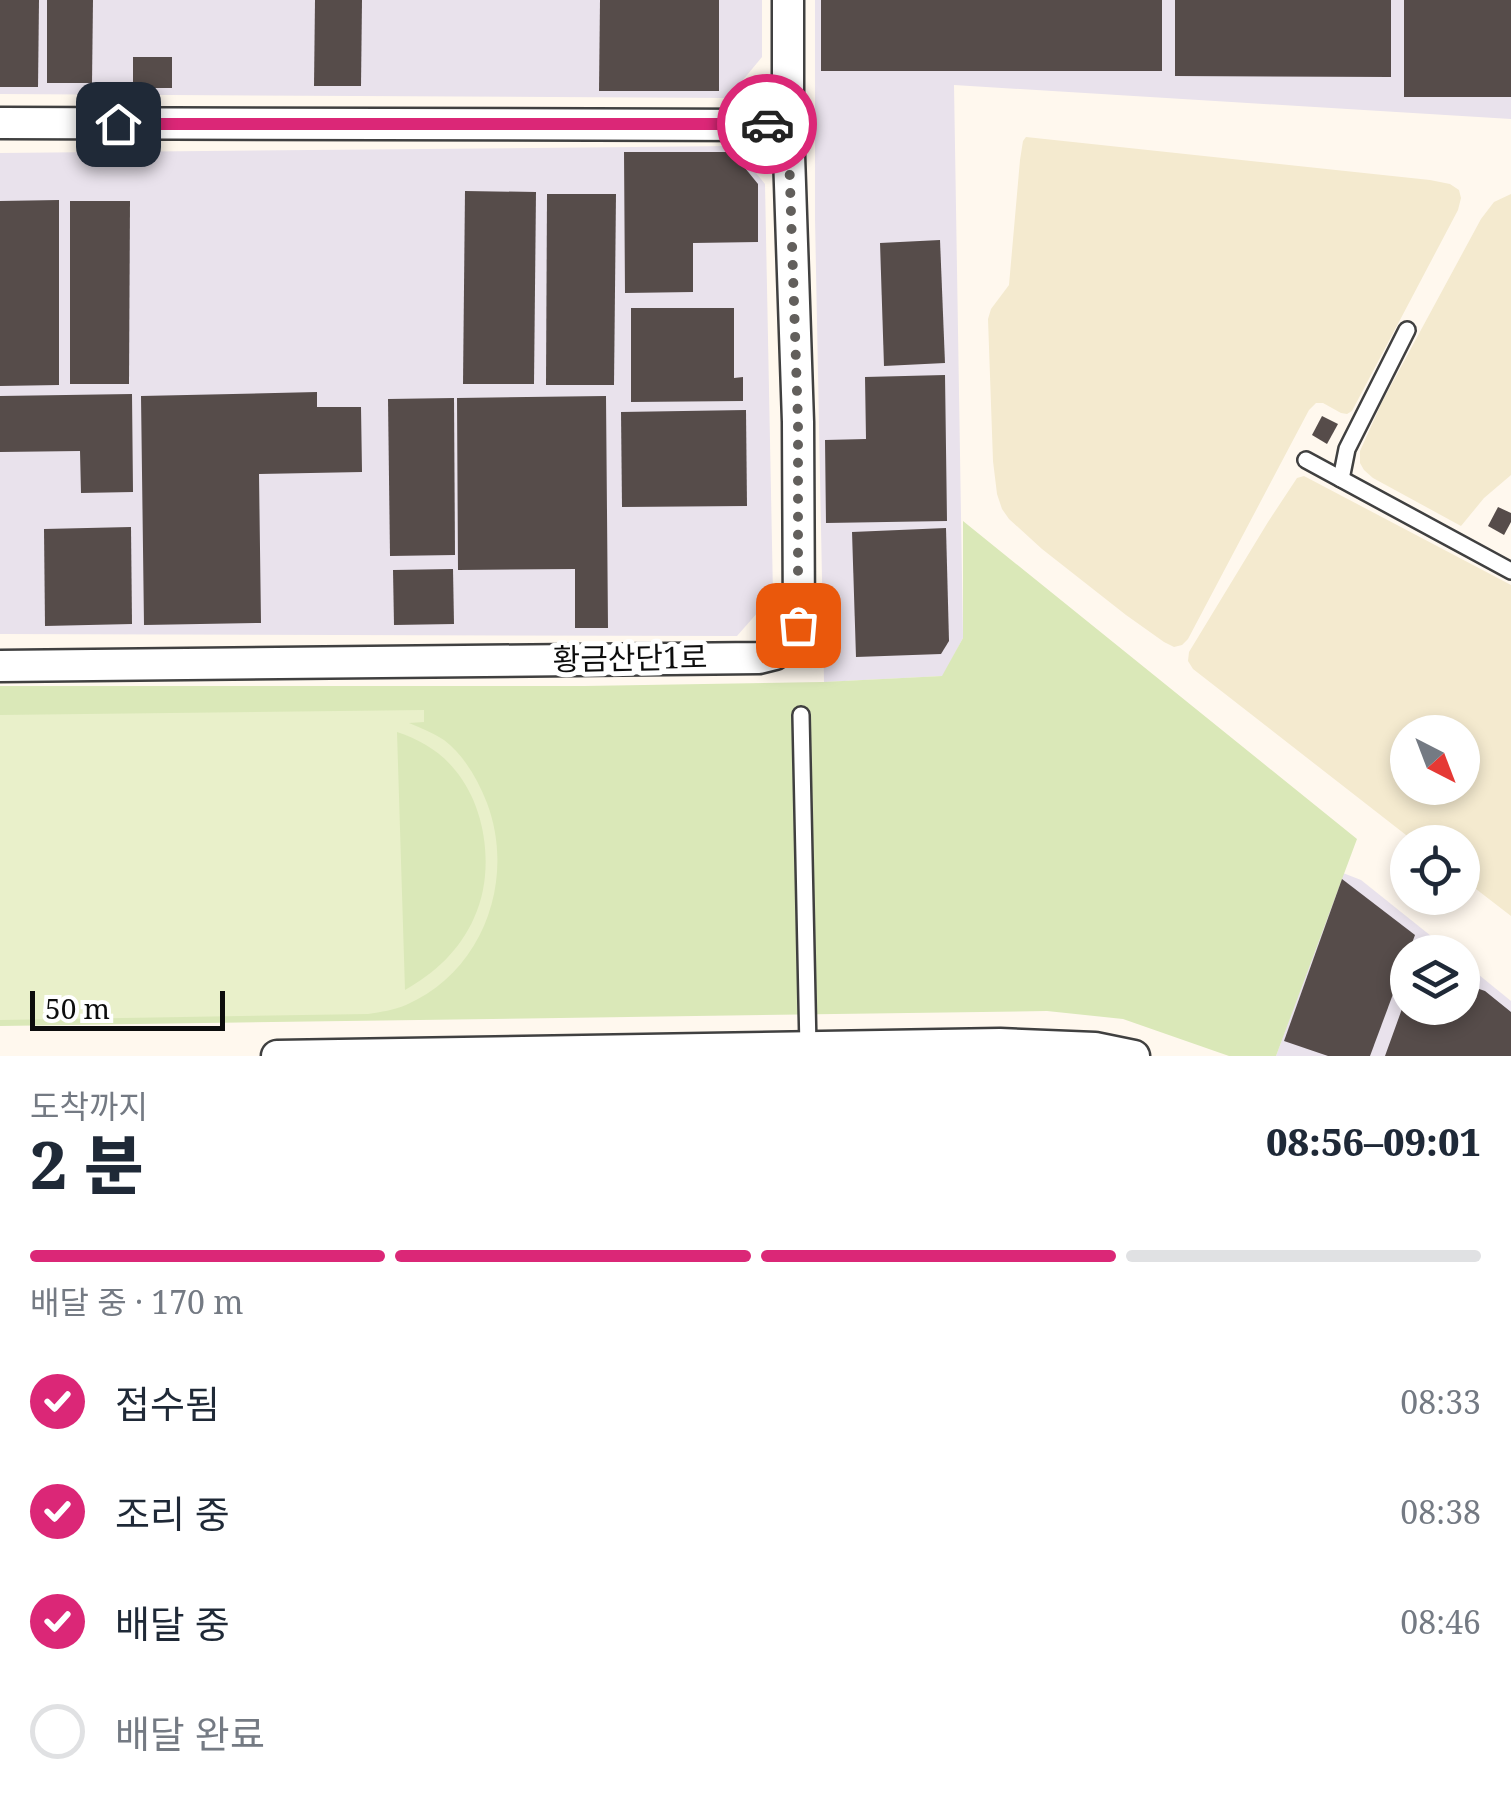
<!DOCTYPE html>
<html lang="ko">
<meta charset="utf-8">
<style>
:root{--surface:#fff;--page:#f2f2f3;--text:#1f2937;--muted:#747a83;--line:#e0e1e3;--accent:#db2777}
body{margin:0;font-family:"Noto Serif","Noto Sans KR",serif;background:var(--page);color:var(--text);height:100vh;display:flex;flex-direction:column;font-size:38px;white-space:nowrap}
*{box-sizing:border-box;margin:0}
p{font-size:32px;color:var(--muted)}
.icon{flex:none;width:55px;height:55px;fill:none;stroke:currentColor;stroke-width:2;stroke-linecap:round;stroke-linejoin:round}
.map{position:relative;height:1056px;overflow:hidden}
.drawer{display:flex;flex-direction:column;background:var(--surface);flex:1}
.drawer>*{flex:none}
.needle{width:65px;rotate:138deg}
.fabs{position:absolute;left:1390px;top:715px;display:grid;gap:20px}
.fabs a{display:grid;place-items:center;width:90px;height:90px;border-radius:50%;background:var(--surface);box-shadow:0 5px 15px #0003;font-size:50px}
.scale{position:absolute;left:30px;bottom:25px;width:195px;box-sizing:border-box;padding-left:10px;border:5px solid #0d0d0d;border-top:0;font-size:28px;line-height:35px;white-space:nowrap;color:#0d0d0d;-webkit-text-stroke:8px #fff;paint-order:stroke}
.pin{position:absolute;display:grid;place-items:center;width:85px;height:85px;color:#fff;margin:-42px;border-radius:20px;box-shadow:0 5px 15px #0006}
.courier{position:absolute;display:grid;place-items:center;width:100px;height:100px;margin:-50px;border:8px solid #db2777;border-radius:50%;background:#fff;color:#222;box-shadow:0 2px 12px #0007}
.overview em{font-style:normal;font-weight:800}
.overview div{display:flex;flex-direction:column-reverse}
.overview{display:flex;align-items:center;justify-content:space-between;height:170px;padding:0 30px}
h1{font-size:65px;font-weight:800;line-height:75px}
.bar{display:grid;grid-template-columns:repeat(4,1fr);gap:15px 10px;align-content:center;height:120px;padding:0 30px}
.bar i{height:12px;border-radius:8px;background:var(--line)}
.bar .active{background:var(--accent)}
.bar p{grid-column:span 4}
ol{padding:0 30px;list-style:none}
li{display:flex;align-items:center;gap:30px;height:110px}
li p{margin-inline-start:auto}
li .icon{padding:10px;border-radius:50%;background:var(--accent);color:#fff;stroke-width:4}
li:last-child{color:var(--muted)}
li i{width:55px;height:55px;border:5px solid var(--line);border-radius:50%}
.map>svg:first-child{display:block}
</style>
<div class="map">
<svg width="1511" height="1056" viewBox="0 0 1511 1056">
<rect width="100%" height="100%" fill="#fff8ee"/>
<g fill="#e9e2ec">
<polygon points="0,0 762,0 762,57 728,98 0,94"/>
<polygon points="815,0 1511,0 1511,119 954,85 963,638 943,676 824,682 815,219"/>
<polygon points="734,146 765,184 773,595 737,636 0,634 0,153"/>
<polygon points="1343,873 1361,880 1451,952 1408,952 1408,1008 1462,1008 1463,962 1511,1001 1511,1056 1276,1056"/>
</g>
<g fill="#f4eacf" fill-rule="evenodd">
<polygon points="1026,137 1430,180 1450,184 1459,190 1461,198 1458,210 1352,411 1347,414 1341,413 1323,403 1316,403 1309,410 1188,639 1182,645 1174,647 1164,642 1126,615 1042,549 1009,519 1002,509 997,494 993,461 988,319 991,309 1009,285 1020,160 1023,141"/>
<polygon points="1511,194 1511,475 1484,498 1461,526 1373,478 1364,470 1360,463 1360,451 1382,402 1481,219 1494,202"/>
<path d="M1304 476 1511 585V916L1463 879 1462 842H1415L1193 669 1188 661 1189 652 1268 522 1297 478ZM1462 732V788H1408V732Z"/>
</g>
<polygon fill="#dae8b8" points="963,521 1357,839 1276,1056 1229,1056 1123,1019 1047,1011 0,1026 0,686 584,686 823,682 942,676 963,638"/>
<path fill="#e9f0ca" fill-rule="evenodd" d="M424 710V722L409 723C421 728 433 733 444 740 464 755 478 780 487 803 516 880 483 972 406 1005 394 1010 381 1012 368 1014L0 1020V715ZM397 732C419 739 441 752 455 770 487 808 495 873 474 918 460 950 435 973 405 990Z"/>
<g fill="#564c4a">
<polygon points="0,0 39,0 38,87 0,87"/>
<polygon points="47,0 93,0 92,83 47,83"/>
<polygon points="315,0 362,0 361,86 314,86"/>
<polygon points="600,0 719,0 719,91 599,91"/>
<rect x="821" y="0" width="341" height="71"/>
<polygon points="1175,0 1391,0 1391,77 1175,76"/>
<rect x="1404" y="0" width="107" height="97"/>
<rect x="133" y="57" width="39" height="31"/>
<polygon points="624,152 732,152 758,184 758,242 693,243 693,292 625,293"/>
<polygon points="465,191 536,192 534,384 463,384"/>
<polygon points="547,194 616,194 614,385 546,385"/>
<polygon points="59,200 59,385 0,386 0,201"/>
<polygon points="70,201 130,201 129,384 70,384"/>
<polygon points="940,240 945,363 884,366 880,243"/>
<polygon points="631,308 734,308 734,378 743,377 743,401 631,402"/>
<polygon points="945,375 947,521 826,523 825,440 866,439 865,377"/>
<polygon points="317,392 317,407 361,407 362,472 259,474 261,623 144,625 141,396"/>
<polygon points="132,394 133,492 81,493 80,451 0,452 0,396"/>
<polygon points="606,396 608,628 575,628 575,569 458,570 457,398"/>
<polygon points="454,398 455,555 390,556 388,399"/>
<polygon points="746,410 747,506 622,507 621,412"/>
<polygon points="1322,416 1338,424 1327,444 1312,435"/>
<polygon points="1498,507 1511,513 1511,522 1504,535 1488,526"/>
<polygon points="131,527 132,624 45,626 44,529"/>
<polygon points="946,528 949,641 941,654 856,657 852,532"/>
<polygon points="453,569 454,624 394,625 393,570"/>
<polygon points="1342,879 1415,935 1370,1056 1328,1056 1284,1041"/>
<polygon points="1462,983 1485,991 1511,1012 1511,1056 1385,1056 1407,995 1408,1008 1462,1008"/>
</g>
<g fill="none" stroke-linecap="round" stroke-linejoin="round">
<defs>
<g id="service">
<polyline points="1306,460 1511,571"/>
<polyline points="1341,479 1347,449 1407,330"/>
<polyline points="801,715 808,1048"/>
</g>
<g id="minor">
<polyline points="0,123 788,125"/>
<polyline points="0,666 759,658 775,654 791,641 799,625 798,422 788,125 788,0"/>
<polyline points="277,1056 1000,1044 1095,1048 1134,1056"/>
</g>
</defs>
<use href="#service" stroke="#404040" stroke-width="20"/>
<use href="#minor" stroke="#404040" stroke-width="35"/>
<use href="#service" stroke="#fff" stroke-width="15"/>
<use href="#minor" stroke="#fff" stroke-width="30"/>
</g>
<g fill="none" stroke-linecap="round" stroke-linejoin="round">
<polyline stroke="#625f5c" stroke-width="10" stroke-dasharray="0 18" points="767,124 788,124 798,422 798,625"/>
<polyline stroke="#db2777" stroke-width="12" points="118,124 767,124"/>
</g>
<g text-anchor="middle" stroke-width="10" stroke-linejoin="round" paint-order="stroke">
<g font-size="30" fill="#0d0d0d" stroke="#fff">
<text transform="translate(630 659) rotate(-1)" y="10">황금산단1로</text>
</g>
</g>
</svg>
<div class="fabs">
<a><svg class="needle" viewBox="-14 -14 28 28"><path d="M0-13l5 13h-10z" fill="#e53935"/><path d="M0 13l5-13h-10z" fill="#747a83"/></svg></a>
<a><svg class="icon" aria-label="locate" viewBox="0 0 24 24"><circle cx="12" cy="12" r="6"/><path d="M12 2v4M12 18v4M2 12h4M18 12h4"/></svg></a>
<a><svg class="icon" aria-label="layers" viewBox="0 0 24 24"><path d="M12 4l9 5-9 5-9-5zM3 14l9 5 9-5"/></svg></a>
</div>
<div class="scale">50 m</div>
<div class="pin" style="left:798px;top:625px;background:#ea580c"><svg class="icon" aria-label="bag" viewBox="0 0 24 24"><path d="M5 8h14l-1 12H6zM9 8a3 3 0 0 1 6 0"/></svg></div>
<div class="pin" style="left:118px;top:124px;background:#1f2937"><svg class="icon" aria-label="home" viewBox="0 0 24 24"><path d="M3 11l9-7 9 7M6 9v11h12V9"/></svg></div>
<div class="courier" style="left:767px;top:124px"><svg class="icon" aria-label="car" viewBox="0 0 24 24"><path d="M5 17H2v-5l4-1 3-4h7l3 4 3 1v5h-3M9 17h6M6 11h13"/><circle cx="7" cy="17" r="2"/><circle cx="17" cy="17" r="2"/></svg></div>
</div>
<section class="drawer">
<div class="overview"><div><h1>2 분</h1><p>도착까지</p></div><em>08:56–09:01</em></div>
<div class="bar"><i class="active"></i><i class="active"></i><i class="active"></i><i></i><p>배달 중 · 170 m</p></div>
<ol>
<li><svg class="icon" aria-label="check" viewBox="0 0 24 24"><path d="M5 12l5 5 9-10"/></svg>접수됨<p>08:33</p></li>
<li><svg class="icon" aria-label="check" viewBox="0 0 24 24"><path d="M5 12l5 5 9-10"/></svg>조리 중<p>08:38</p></li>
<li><svg class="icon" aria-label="check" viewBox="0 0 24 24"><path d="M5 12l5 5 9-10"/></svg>배달 중<p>08:46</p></li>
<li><i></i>배달 완료</li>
</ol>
</section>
